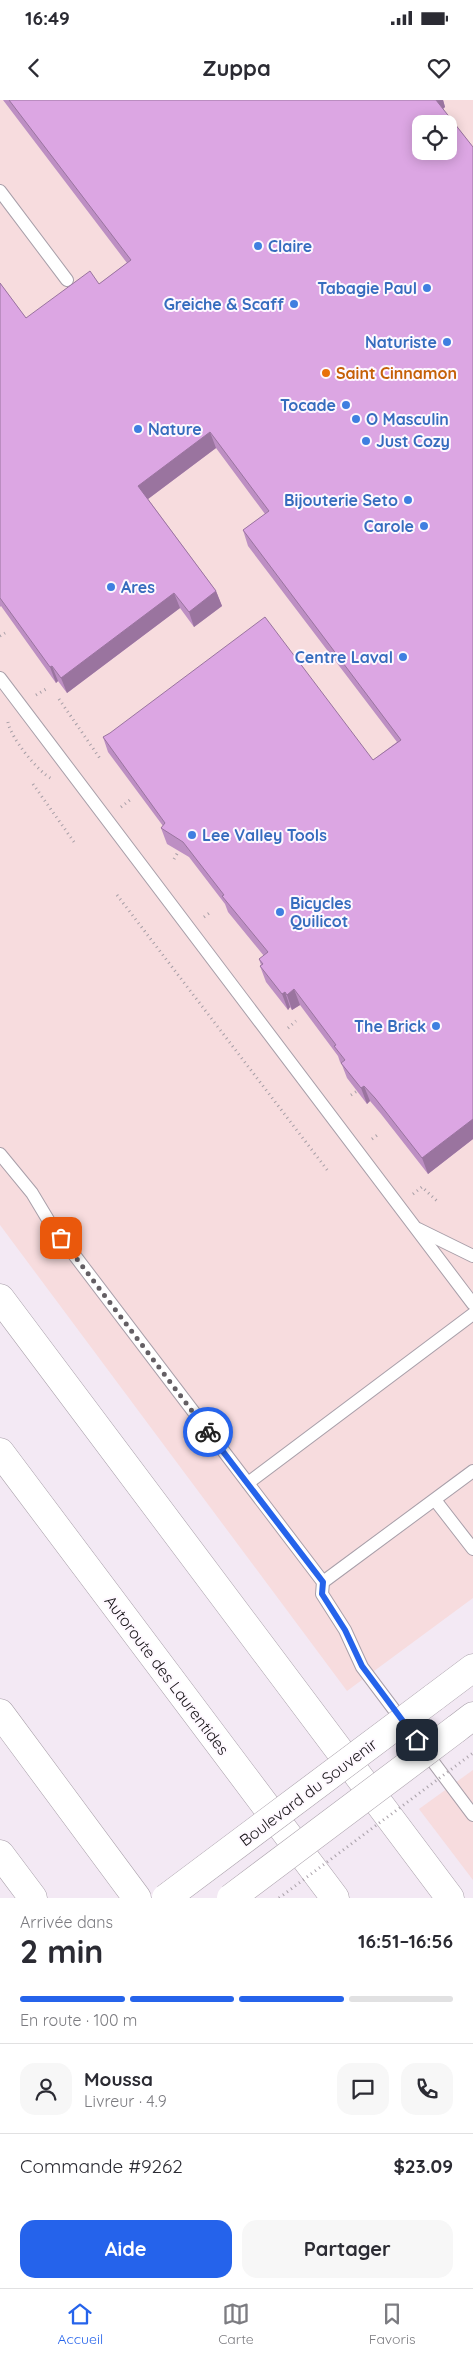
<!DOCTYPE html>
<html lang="fr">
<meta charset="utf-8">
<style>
:root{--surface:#fff;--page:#f7f7f7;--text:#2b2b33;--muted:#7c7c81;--line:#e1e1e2;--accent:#2563eb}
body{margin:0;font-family:Quicksand,sans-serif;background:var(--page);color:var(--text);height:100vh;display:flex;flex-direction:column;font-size:19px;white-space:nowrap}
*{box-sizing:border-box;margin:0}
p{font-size:16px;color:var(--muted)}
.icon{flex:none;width:28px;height:28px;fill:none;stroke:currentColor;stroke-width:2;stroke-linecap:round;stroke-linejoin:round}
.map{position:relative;height:1798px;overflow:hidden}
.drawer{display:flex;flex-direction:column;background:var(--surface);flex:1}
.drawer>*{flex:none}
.tools{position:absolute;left:412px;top:15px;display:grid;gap:10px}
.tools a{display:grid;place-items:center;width:45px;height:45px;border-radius:10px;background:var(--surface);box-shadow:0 2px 12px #0003;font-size:25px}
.pin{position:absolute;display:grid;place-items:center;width:42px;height:42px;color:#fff;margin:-21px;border-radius:10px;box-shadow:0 2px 8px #0006}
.courier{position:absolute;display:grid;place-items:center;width:50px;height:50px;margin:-25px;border:4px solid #2563eb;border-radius:50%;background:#fff;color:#222;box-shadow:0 1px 6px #0007}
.summary em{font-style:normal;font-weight:700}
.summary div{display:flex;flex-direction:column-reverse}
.summary{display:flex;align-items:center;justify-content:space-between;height:85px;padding:0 20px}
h1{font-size:32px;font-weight:700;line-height:38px}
.bar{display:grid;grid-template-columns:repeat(4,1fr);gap:8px 5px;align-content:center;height:60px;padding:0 20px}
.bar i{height:6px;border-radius:4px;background:var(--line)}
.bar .selected{background:var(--accent)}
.bar p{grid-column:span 4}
.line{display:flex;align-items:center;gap:12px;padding:0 20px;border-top:1px solid var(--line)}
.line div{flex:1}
.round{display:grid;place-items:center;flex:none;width:52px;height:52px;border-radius:15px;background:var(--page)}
.button{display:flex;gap:10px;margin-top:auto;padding:10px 20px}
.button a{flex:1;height:58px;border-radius:15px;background:var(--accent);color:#fff;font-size:20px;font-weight:700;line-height:58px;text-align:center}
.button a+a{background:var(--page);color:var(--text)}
.status{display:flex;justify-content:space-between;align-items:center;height:35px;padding:0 25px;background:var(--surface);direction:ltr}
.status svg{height:14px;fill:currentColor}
header{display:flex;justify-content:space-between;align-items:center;height:65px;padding:0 20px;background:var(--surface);font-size:22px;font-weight:700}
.menu{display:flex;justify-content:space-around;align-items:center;height:70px;border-top:1px solid var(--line);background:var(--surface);font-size:14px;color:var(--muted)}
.menu a{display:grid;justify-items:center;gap:2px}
.menu .selected{color:var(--accent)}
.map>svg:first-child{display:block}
</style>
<div class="status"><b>16:49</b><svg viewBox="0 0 49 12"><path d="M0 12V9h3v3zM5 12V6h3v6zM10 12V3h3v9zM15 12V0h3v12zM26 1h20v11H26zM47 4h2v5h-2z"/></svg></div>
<header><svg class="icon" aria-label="back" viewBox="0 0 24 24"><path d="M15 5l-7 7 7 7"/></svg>Zuppa<svg class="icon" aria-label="heart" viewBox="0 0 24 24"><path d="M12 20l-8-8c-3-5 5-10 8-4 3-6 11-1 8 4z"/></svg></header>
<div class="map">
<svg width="473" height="1798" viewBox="0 0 473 1798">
<rect width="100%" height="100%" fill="#f3e9f4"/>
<g fill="#f7dcde" fill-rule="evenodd">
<path d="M0 0H473V1498L347 1591 0 1125ZM421 24H449V51H421Z"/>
<polygon points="473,1670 473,1780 419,1709"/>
</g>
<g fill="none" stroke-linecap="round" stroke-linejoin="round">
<defs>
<g id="lane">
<polyline points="0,91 67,180"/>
<polyline points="0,578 473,1204"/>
<polyline points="0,1054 32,1093 50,1123 323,1482 322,1494 345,1530 362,1567 473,1715"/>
<polyline points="418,1129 473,1156"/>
<polyline points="248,1383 473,1214"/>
<polyline points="435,1400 473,1449"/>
<polyline points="323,1482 473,1371"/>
</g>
<g id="secondary">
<polyline points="433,1598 473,1568"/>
<polyline points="456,1629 473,1616"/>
</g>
<g id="highway">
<polyline points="0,1198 450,1798"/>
<polyline points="0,1352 335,1798"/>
<polyline points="0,1613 137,1798"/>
<polyline points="0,1754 33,1798"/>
</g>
</defs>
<use href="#lane" stroke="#a89fa9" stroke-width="14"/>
<use href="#secondary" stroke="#a89fa9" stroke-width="29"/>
<use href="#highway" stroke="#a89fa9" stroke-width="29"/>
<g stroke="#a69ea6" stroke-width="3" stroke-dasharray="1 4" stroke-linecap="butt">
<polyline points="0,536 5,533"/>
<polyline points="36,595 46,589"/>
<polyline points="59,599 101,660"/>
<path d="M8 622C10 637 39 673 52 679"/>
<polyline points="33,684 74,742"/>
<polyline points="121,707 130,700"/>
<polyline points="174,759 178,752"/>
<polyline points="117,795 328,1071"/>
<polyline points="204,817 212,811"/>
<polyline points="288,928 296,921"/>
<polyline points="351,995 357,991"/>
<polyline points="372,1039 380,1033"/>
<polyline points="413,1094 422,1087 437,1101"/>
</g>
<use href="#lane" stroke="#fff" stroke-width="12"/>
<use href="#secondary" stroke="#fff" stroke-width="28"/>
<use href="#highway" stroke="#fff" stroke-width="28"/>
<defs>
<g id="secondary-bridge">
<polyline points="166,1798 433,1598"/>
<polyline points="231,1798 456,1629"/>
</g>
</defs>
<use href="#secondary-bridge" stroke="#a89fa9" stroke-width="29" stroke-linecap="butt"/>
<polyline stroke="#a69ea6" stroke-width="3" stroke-dasharray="1 4" stroke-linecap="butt" points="279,1798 473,1653"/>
<use href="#secondary-bridge" stroke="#fff" stroke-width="28"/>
</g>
<polygon fill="#bd8fc3" points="3,0 443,0 445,7 443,9 473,47 473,1039 428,1074 381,1014 370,1001 367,1004 347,978 342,965 340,962 338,956 300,905 292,910 290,907 288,910 266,882 260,866 261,865 259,859 264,856 228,812 225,804 189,757 167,744 161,728 163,726 108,652 103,637 373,660 397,642 248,446 243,430 265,414 216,348 148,399 216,491 222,506 194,527 180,508 67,593 58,581 56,583 1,506 0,507 0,183 26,218 99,184 127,163"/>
<g fill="#9a749f">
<polygon points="434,0 443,0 445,7 439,12"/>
<polygon points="210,332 216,348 144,402 138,386"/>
<polygon points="216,491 222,506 194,527 189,512"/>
<polygon points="174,493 180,508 67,593 61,578"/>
<polygon points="52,566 58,581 56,583 50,567"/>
<polygon points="294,889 300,905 292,910 287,895"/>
<polygon points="285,892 290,907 288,910 282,894"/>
<polygon points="364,986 370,1001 367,1004 361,988"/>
<polygon points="473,1019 473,1039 428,1074 422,1058"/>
</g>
<path fill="#dca6e3" stroke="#9a749f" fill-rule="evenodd" d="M9 0H436L473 47V1019L422 1058 375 998 364 986 361 988 341 963 345 960 334 946 336 945 294 889 287 895 285 892 282 894 260 866 263 864 259 859 268 852 222 796 224 795 183 742 161 728 165 723 103 637 110 633 265 517 373 660 401 640 243 430 269 411 210 332 138 386 216 491 189 512 174 493 61 578 52 566 50 567 0 498V183L26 218 90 171 99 184 131 160ZM421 24H449V51H421Z"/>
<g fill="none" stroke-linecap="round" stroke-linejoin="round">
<polyline stroke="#645f64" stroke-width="5" stroke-dasharray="0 9" points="61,1138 208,1332"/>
<polyline stroke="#2563eb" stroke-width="6" points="208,1332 323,1482 322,1494 345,1530 362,1566 417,1640"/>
</g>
<g fill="#3f7fe0" stroke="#fef8ff" stroke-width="2">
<circle cx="258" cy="146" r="5"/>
<circle cx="427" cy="188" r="5"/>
<circle cx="294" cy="204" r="5"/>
<circle cx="447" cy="242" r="5"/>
<circle cx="346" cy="305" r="5"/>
<circle cx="356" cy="319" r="5"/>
<circle cx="138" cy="329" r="5"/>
<circle cx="366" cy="341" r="5"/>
<circle cx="408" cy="400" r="5"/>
<circle cx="424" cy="426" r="5"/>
<circle cx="111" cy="487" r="5"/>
<circle cx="403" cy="557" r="5"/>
<circle cx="192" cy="735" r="5"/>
<circle cx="280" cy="812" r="5"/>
<circle cx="436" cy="926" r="5"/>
</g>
<circle fill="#e8710a" stroke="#fef8ff" stroke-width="2" cx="326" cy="273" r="5"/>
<g text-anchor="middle" stroke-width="4" stroke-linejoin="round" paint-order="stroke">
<g font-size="16" font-weight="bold" fill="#366cbe" stroke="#fef8ff" text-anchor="end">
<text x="268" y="152" text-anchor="start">Claire</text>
<text x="417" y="194">Tabagie Paul</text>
<text x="284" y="210">Greiche &amp; Scaff</text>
<text x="437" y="248">Naturiste</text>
<text x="336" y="311">Tocade</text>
<text x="366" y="325" text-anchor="start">O Masculin</text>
<text x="148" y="335" text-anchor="start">Nature</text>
<text x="376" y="347" text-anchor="start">Just Cozy</text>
<text x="398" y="406">Bijouterie Seto</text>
<text x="414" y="432">Carole</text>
<text x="121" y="493" text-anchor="start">Ares</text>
<text x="393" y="563">Centre Laval</text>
<text x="202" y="741" text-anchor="start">Lee Valley Tools</text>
<text x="290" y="809" text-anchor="start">Bicycles<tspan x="290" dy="18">Quilicot</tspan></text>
<text x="426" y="932">The Brick</text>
</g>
<g font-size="16" font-weight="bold" fill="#c56008" stroke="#fef8ff" text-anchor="start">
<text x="336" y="279">Saint Cinnamon</text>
</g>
<g font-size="16" fill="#171417" stroke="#fef8ff">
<text transform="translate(167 1575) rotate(53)" y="6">Autoroute des Laurentides</text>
<text transform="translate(308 1692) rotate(-37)" y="6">Boulevard du Souvenir</text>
</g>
</g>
</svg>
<div class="tools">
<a><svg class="icon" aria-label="locate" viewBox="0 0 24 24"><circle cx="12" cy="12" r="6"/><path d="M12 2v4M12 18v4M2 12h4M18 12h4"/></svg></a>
</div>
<div class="pin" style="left:61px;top:1138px;background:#ea580c"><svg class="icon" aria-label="bag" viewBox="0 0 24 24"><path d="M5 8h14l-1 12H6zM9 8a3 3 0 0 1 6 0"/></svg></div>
<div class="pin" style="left:417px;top:1640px;background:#1f2937"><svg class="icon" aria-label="home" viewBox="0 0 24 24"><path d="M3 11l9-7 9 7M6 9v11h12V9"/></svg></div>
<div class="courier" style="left:208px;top:1332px"><svg class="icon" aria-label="bike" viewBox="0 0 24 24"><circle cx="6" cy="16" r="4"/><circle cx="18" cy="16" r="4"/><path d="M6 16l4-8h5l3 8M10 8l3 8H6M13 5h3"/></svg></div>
</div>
<section class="drawer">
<div class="summary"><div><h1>2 min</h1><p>Arrivée dans</p></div><em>16:51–16:56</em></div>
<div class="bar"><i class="selected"></i><i class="selected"></i><i class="selected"></i><i></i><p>En route · 100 m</p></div>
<div class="line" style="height:90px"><a class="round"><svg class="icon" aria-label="person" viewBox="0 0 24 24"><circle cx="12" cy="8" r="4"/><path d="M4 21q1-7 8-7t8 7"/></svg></a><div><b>Moussa</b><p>Livreur · 4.9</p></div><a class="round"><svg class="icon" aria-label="chat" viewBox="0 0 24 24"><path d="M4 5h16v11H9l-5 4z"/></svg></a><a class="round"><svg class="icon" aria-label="phone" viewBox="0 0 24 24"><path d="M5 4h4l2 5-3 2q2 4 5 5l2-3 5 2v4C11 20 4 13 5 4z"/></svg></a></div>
<div class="line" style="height:65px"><div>Commande #9262</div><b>$23.09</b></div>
<div class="button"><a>Aide</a><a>Partager</a></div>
</section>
<nav class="menu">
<a class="selected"><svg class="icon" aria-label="home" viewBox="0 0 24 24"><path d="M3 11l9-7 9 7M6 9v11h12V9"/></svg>Accueil</a>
<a><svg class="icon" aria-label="map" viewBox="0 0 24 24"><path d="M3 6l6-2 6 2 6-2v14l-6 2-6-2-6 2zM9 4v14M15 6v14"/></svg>Carte</a>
<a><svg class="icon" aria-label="saved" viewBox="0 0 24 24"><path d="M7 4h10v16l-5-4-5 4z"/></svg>Favoris</a>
</nav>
